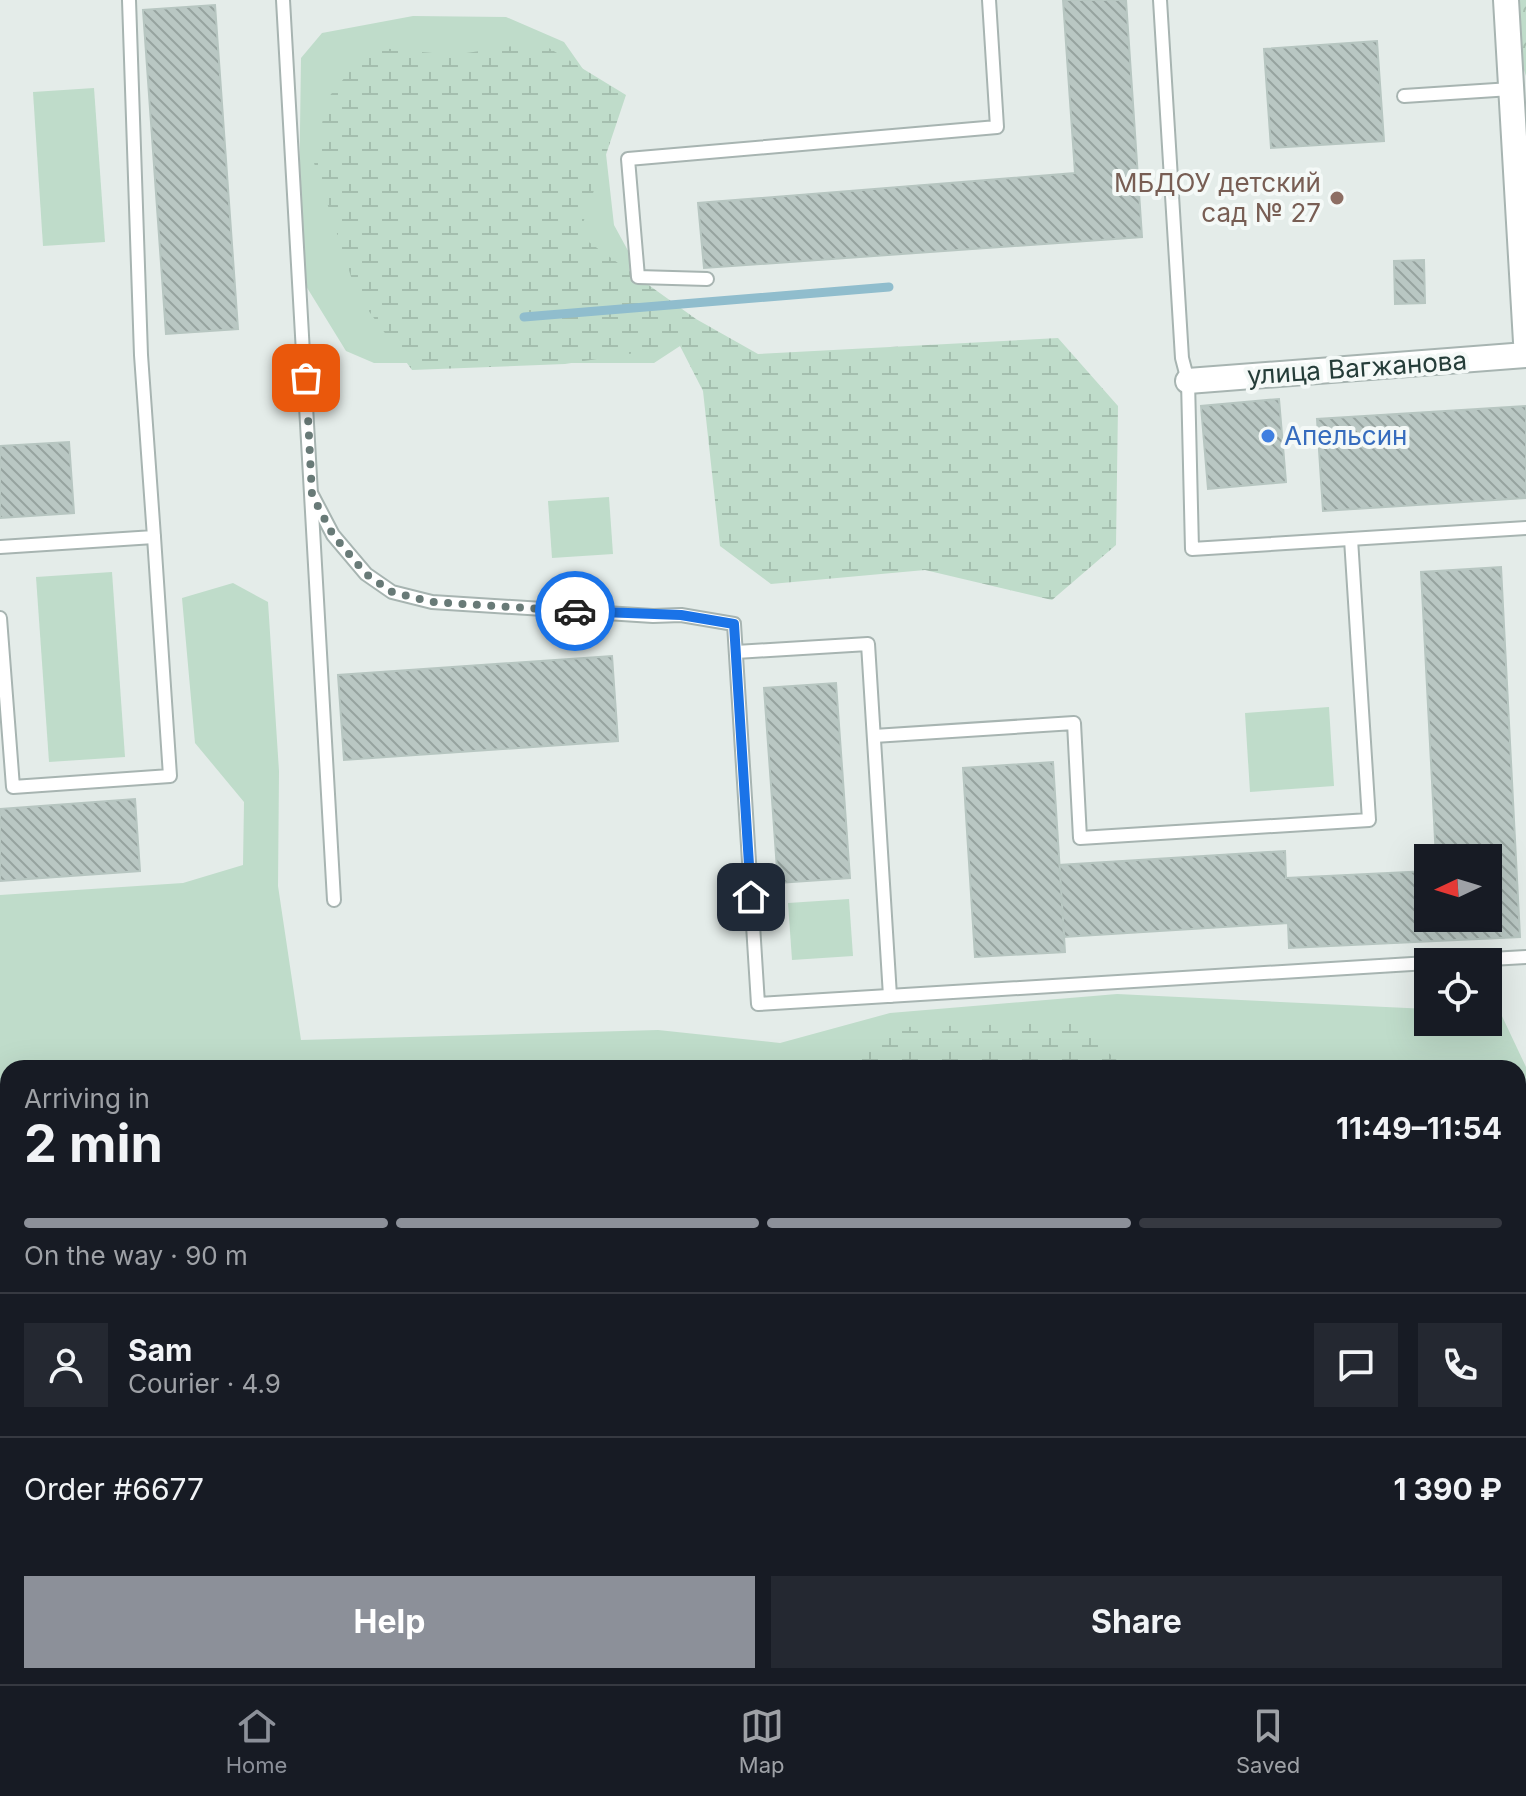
<!DOCTYPE html>
<meta charset="utf-8">
<style>
:root{--surface:#171b24;--page:#242831;--text:#f1f3f6;--muted:#9ea1a6;--line:#363941;--accent:#8c9099}
body{margin:0;font-family:Inter,sans-serif;background:var(--page);color:var(--text);height:100vh;display:flex;flex-direction:column;font-size:30px;white-space:nowrap}
*{box-sizing:border-box;margin:0}
p{font-size:26px;color:var(--muted)}
.icon{flex:none;width:44px;height:44px;fill:none;stroke:currentColor;stroke-width:2;stroke-linecap:round;stroke-linejoin:round}
.map{position:relative;flex:1;overflow:hidden}
.panel{position:absolute;left:0px;top:1060px;width:1526px;height:624px;display:flex;flex-direction:column;background:var(--surface);border-radius:24px 24px 0 0;box-shadow:0 8px 32px #0002}
.panel>*{flex:none}
.needle{width:52px;rotate:266deg}
.buttons{position:absolute;left:1414px;top:844px;display:grid;gap:16px}
.buttons a{display:grid;place-items:center;width:88px;height:88px;border-radius:0px;background:var(--surface);box-shadow:0 8px 32px #0002;font-size:40px}
.pin{position:absolute;display:grid;place-items:center;width:68px;height:68px;color:#fff;margin:-34px;border-radius:16px;box-shadow:0 4px 12px #0006}
.courier{position:absolute;display:grid;place-items:center;width:80px;height:80px;margin:-40px;border:6px solid #1a73e8;border-radius:50%;background:#fff;color:#222;box-shadow:0 2px 10px #0007}
.summary em{font-style:normal;font-weight:700}
.summary div{display:flex;flex-direction:column-reverse}
.summary{display:flex;align-items:center;justify-content:space-between;height:136px;padding:0 24px}
h1{font-size:52px;font-weight:700;line-height:60px}
.bar{display:grid;grid-template-columns:repeat(4,1fr);gap:12px 8px;align-content:center;height:96px;padding:0 24px}
.bar i{height:10px;border-radius:6px;background:var(--line)}
.bar .on{background:var(--accent)}
.bar p{grid-column:span 4}
.line{display:flex;align-items:center;gap:20px;padding:0 24px;border-top:2px solid var(--line)}
.line div{flex:1}
.round{display:grid;place-items:center;flex:none;width:84px;height:84px;border-radius:0px;background:var(--page)}
.cta{display:flex;gap:16px;margin-top:auto;padding:16px 24px}
.cta a{flex:1;height:92px;border-radius:0px;background:var(--accent);color:#fff;font-size:32px;font-weight:700;line-height:92px;text-align:center}
.cta a+a{background:var(--page);color:var(--text)}
.tabs{display:flex;justify-content:space-around;align-items:center;height:112px;border-top:2px solid var(--line);background:var(--surface);font-size:22px;color:var(--muted)}
.tabs a{display:grid;justify-items:center;gap:4px}
.tabs .on{color:var(--accent)}
.map>svg:first-child{display:block}
</style>
<div class="map">
<svg width="1526" height="1684" viewBox="0 0 1526 1684">
<defs>
<pattern id="forest-crowns" width="20" height="18" patternUnits="userSpaceOnUse" patternTransform="scale(2)"><rect width="20" height="18" fill="#bfdcca"/><path d="M2 6a3 3 0 1 1 6 0M12 15a3 3 0 1 1 6 0" fill="none" stroke="#a4beae"/></pattern>
<pattern id="wetland-marsh" width="20" height="14" patternUnits="userSpaceOnUse" patternTransform="scale(2)"><rect width="20" height="14" fill="#bfdcca"/><path d="M1 5h8M5 5V1M11 12h8M15 12V8" fill="none" stroke="#a4beae"/></pattern>
<pattern id="building-back-hatch" width="6" height="6" patternUnits="userSpaceOnUse" patternTransform="scale(2)"><rect width="6" height="6" fill="#b9c7c3"/><path d="M-1 5l2 2M0 0l6 6M5-1l2 2" fill="none" stroke="#96a39f"/></pattern>
</defs>
<rect width="100%" height="100%" fill="#e4ece9"/>
<g fill="#bfdcca">
<polygon points="413,16 506,17 564,42 599,92 614,225 680,346 654,363 374,363 346,351 298,273 301,58 322,33"/>
<polygon points="94,88 105,242 43,246 33,92"/>
<polygon points="609,497 613,554 552,558 548,501"/>
<polygon points="112,572 125,757 49,762 36,577"/>
<polygon points="233,583 268,602 279,771 278,886 301,1040 658,1030 780,1043 890,1013 1117,994 1428,1009 1428,1022 1488,1022 1488,1013 1501,1014 1526,1067 1526,1684 1492,1684 1491,1676 1518,1676 1518,1068 8,1068 8,1676 336,1684 0,1684 0,895 183,883 243,865 244,802 195,743 182,598"/>
<polygon points="1329,707 1334,786 1250,792 1245,713"/>
<polygon points="849,899 853,956 792,960 788,903"/>
</g>
<polygon fill="url(#forest-crowns)" points="1519,0 1526,0 1526,76 1523,67"/>
<g fill="url(#wetland-marsh)">
<polygon points="539,42 626,95 579,235 696,319 758,354 1058,338 1118,406 1116,545 1052,600 925,570 771,584 720,546 703,391 680,346 565,364 412,370 357,295 314,163 327,99 370,47 453,55"/>
<polygon points="1074,1023 1126,1068 835,1068 904,1027"/>
<polygon points="8,1245 8,1676 908,1676 902,1684 0,1684 0,1246"/>
</g>
<g fill="none" stroke-linecap="round" stroke-linejoin="round">
<g stroke="#90bdcd" stroke-width="9">
<polyline points="524,317 889,287"/>
<polyline points="0,1326 8,1326"/>
</g>
</g>
<g fill="url(#building-back-hatch)" stroke="#b7c6c1" stroke-width="2">
<polygon points="1063,0 1126,0 1142,237 704,268 698,203 1075,173"/>
<polygon points="215,5 238,329 166,334 143,10"/>
<polygon points="1377,41 1384,141 1271,148 1264,49"/>
<polygon points="1424,260 1425,303 1395,304 1394,261"/>
<polygon points="1279,399 1286,482 1208,489 1201,406"/>
<polygon points="1526,406 1526,498 1323,511 1317,419"/>
<polygon points="69,442 74,513 0,518 0,446"/>
<polygon points="1501,567 1520,937 1289,948 1288,923 1064,937 1059,865 1285,851 1286,878 1428,871 1428,918 1488,918 1488,858 1436,858 1421,572"/>
<polygon points="612,656 618,741 344,760 338,675"/>
<polygon points="836,683 850,878 778,883 764,688"/>
<polygon points="1053,762 1065,952 975,957 963,768"/>
<polygon points="135,799 140,871 0,881 0,809"/>
</g>
<g fill="none" stroke-linecap="round" stroke-linejoin="round">
<defs>
<g id="service">
<polyline points="283,0 334,900"/>
<polyline points="1160,0 1182,358 1188,381 1192,549 1526,528"/>
<polyline points="1404,96 1511,89"/>
<polyline points="707,279 638,277 628,159 997,127 989,0"/>
<polyline points="312,495 333,535 366,574 392,592 432,602 653,616 681,615 734,624 758,1004 1428,963"/>
<polyline points="0,547 154,537 141,355 129,0"/>
<polyline points="0,618 13,787 170,776 154,537"/>
<polyline points="736,652 868,644 890,996"/>
<polyline points="874,736 1074,723 1080,838 1369,820 1351,539"/>
<polyline points="1438,962 1526,957"/>
</g>
<g id="minor">
<polyline points="1506,0 1526,342"/>
<polyline points="1188,381 1526,355"/>
</g>
</defs>
<use href="#service" stroke="#a7b4b1" stroke-width="16"/>
<use href="#minor" stroke="#a7b4b1" stroke-width="28"/>
<use href="#service" stroke="#fff" stroke-width="12"/>
<use href="#minor" stroke="#fff" stroke-width="24"/>
</g>
<g fill="none" stroke-linecap="round" stroke-linejoin="round">
<polyline stroke="#687a77" stroke-width="8" stroke-dasharray="0 14.4" points="306,378 312,495 333,535 366,574 392,592 432,602 575,611"/>
<polyline stroke="#1a73e8" stroke-width="10" points="575,611 681,615 734,624 751,897"/>
</g>
<circle fill="#8d6e63" stroke="#f4f9f7" stroke-width="3" cx="1337" cy="198" r="8"/>
<circle fill="#3f7fe0" stroke="#f4f9f7" stroke-width="3" cx="1268" cy="436" r="8"/>
<g text-anchor="middle" stroke-width="8" stroke-linejoin="round" paint-order="stroke">
<g font-size="26" fill="#785e54" stroke="#f4f9f7" text-anchor="end">
<text x="1321" y="192">МБДОУ детский<tspan x="1321" dy="30">сад № 27</tspan></text>
</g>
<g font-size="26" fill="#253d39" stroke="#f4f9f7">
<text transform="translate(1357 368) rotate(-4)" y="9">улица Вагжанова</text>
</g>
<g font-size="26" fill="#366cbe" stroke="#f4f9f7" text-anchor="start">
<text x="1284" y="445">Апельсин</text>
</g>
</g>
</svg>
<div class="buttons">
<a><svg class="needle" viewBox="-14 -14 28 28"><path d="M0-13l5 13h-10z" fill="#e53935"/><path d="M0 13l5-13h-10z" fill="#9ea1a6"/></svg></a>
<a><svg class="icon" aria-label="locate" viewBox="0 0 24 24"><circle cx="12" cy="12" r="6"/><path d="M12 2v4M12 18v4M2 12h4M18 12h4"/></svg></a>
</div>
<div class="pin" style="left:306px;top:378px;background:#ea580c"><svg class="icon" aria-label="bag" viewBox="0 0 24 24"><path d="M5 8h14l-1 12H6zM9 8a3 3 0 0 1 6 0"/></svg></div>
<div class="pin" style="left:751px;top:897px;background:#1f2937"><svg class="icon" aria-label="home" viewBox="0 0 24 24"><path d="M3 11l9-7 9 7M6 9v11h12V9"/></svg></div>
<div class="courier" style="left:575px;top:611px"><svg class="icon" aria-label="car" viewBox="0 0 24 24"><path d="M5 17H2v-5l4-1 3-4h7l3 4 3 1v5h-3M9 17h6M6 11h13"/><circle cx="7" cy="17" r="2"/><circle cx="17" cy="17" r="2"/></svg></div>
<section class="panel">
<div class="summary"><div><h1>2 min</h1><p>Arriving in</p></div><em>11:49–11:54</em></div>
<div class="bar"><i class="on"></i><i class="on"></i><i class="on"></i><i></i><p>On the way · 90 m</p></div>
<div class="line" style="height:144px"><a class="round"><svg class="icon" aria-label="person" viewBox="0 0 24 24"><circle cx="12" cy="8" r="4"/><path d="M4 21q1-7 8-7t8 7"/></svg></a><div><b>Sam</b><p>Courier · 4.9</p></div><a class="round"><svg class="icon" aria-label="chat" viewBox="0 0 24 24"><path d="M4 5h16v11H9l-5 4z"/></svg></a><a class="round"><svg class="icon" aria-label="phone" viewBox="0 0 24 24"><path d="M5 4h4l2 5-3 2q2 4 5 5l2-3 5 2v4C11 20 4 13 5 4z"/></svg></a></div>
<div class="line" style="height:104px"><div>Order #6677</div><b>1 390 ₽</b></div>
<div class="cta"><a>Help</a><a>Share</a></div>
</section>
</div>
<nav class="tabs">
<a class="on"><svg class="icon" aria-label="home" viewBox="0 0 24 24"><path d="M3 11l9-7 9 7M6 9v11h12V9"/></svg>Home</a>
<a><svg class="icon" aria-label="map" viewBox="0 0 24 24"><path d="M3 6l6-2 6 2 6-2v14l-6 2-6-2-6 2zM9 4v14M15 6v14"/></svg>Map</a>
<a><svg class="icon" aria-label="saved" viewBox="0 0 24 24"><path d="M7 4h10v16l-5-4-5 4z"/></svg>Saved</a>
</nav>
